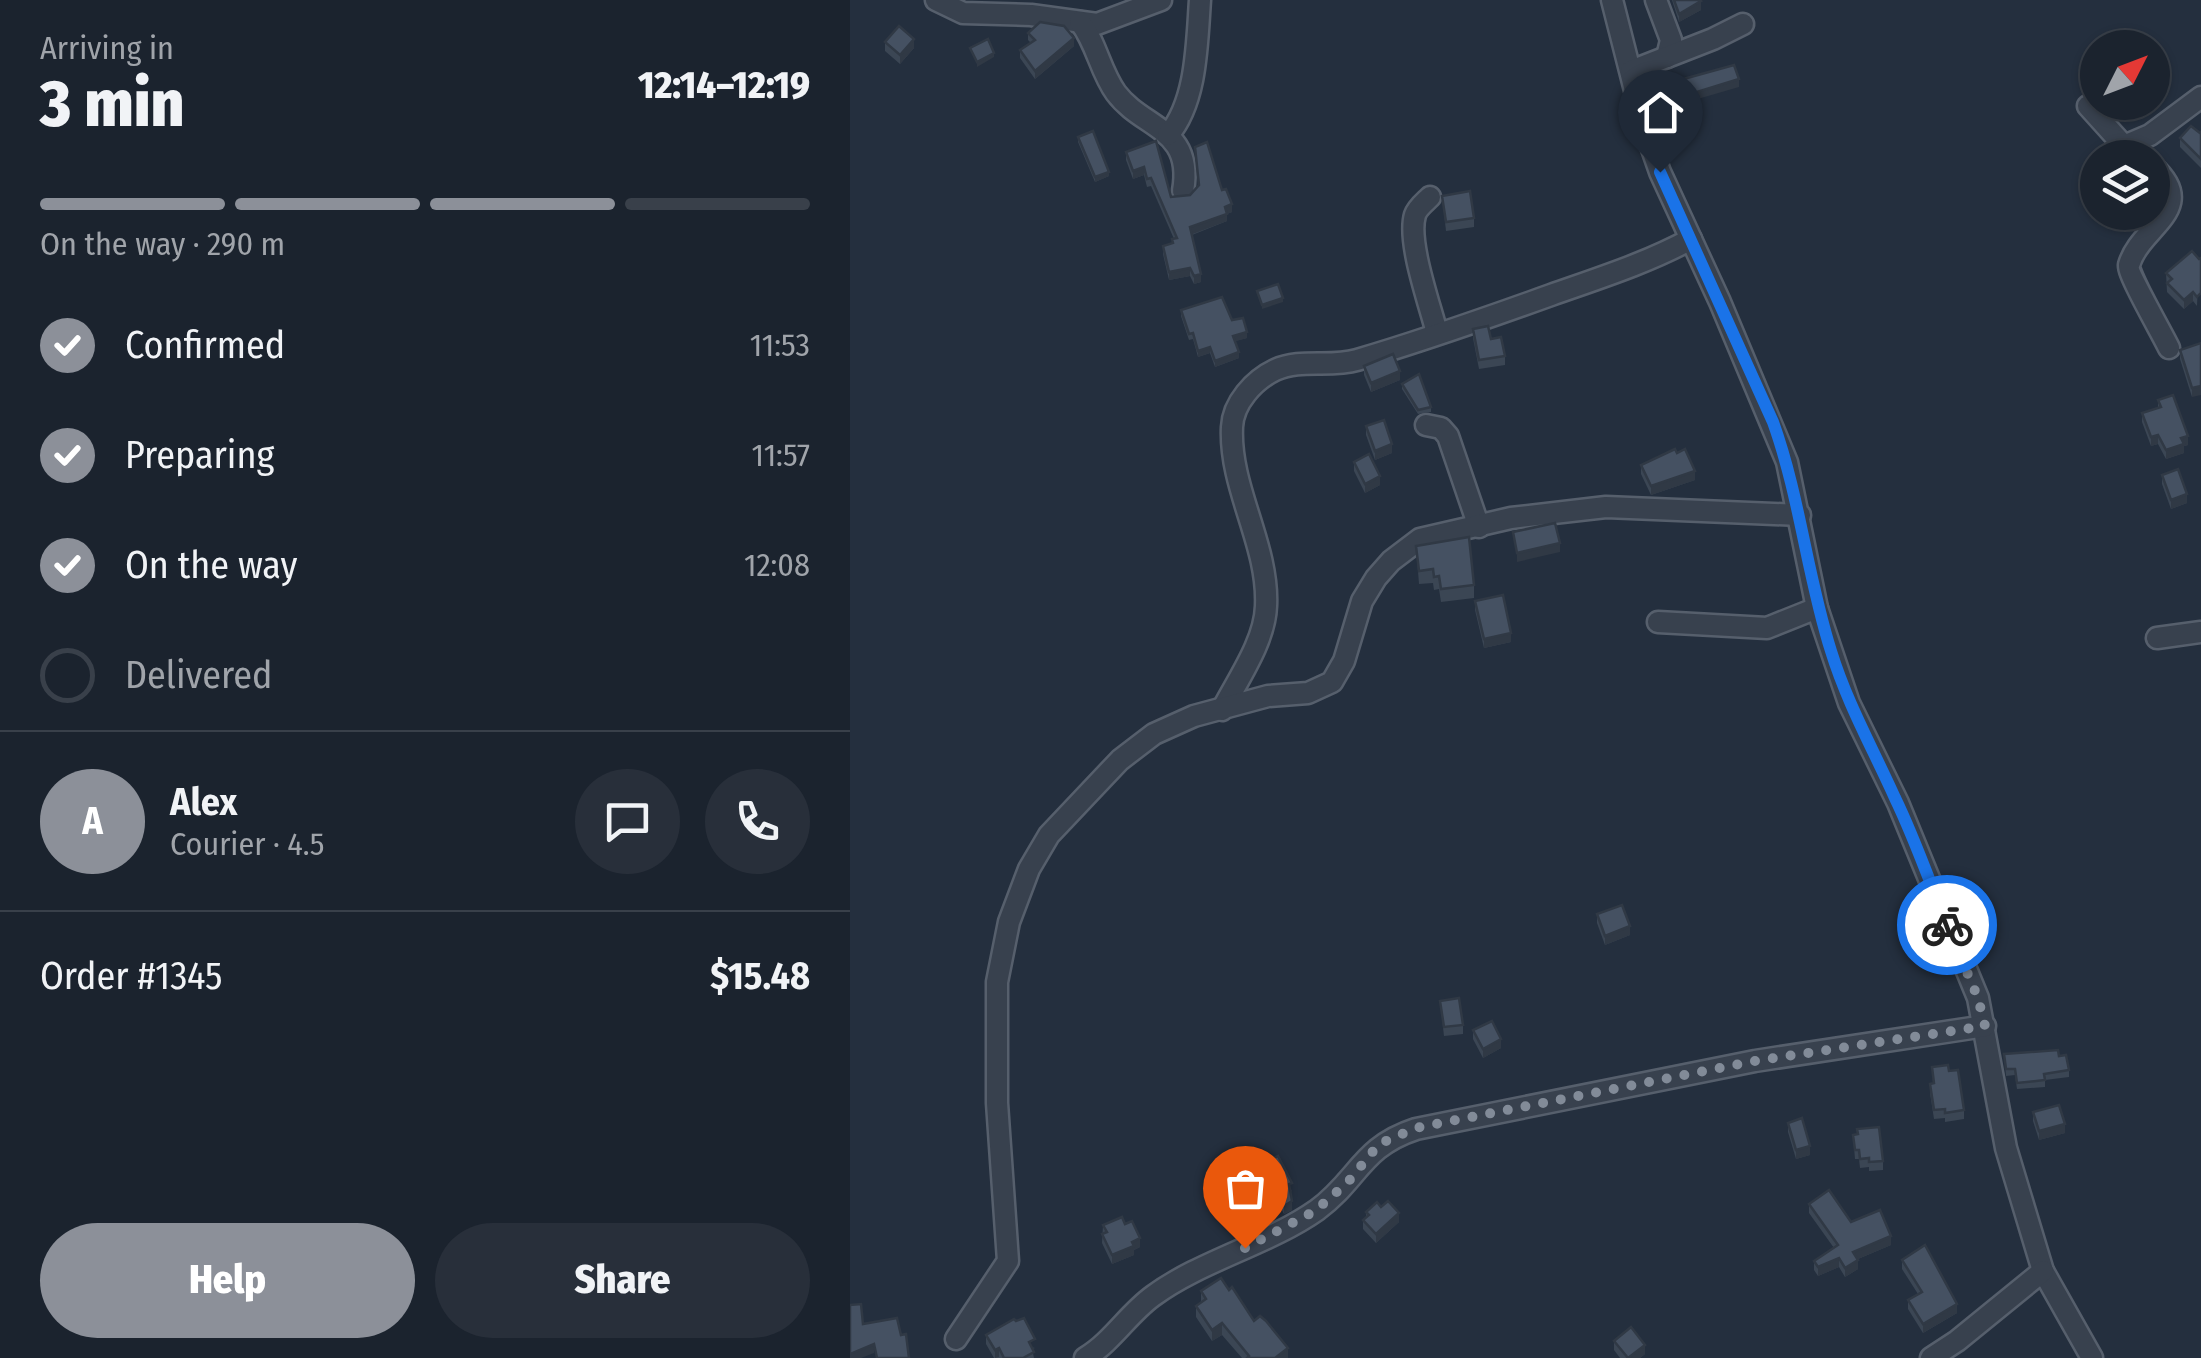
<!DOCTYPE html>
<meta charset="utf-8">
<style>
:root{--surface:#1b232e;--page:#282f3a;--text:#f1f3f6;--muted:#a0a4aa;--line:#39404a;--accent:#8c9099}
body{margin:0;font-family:"Fira Sans Condensed",sans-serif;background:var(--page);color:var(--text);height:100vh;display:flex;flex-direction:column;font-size:38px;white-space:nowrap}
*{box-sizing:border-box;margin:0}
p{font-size:32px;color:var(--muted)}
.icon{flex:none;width:55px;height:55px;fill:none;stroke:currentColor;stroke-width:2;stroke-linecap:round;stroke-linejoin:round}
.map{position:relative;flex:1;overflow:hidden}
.panel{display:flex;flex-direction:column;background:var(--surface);width:850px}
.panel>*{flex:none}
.needle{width:65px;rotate:48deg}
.buttons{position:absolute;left:1230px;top:30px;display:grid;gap:20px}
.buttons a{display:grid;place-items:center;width:90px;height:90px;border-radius:50%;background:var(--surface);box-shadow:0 2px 8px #0004,0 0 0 2px var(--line);font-size:50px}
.pin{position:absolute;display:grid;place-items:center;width:85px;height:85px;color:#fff;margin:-102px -42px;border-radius:50% 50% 50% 0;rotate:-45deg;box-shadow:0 0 10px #0007}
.pin .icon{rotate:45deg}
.courier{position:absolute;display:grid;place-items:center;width:100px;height:100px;margin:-50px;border:8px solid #1a73e8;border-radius:50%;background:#fff;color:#222;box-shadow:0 2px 12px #0007}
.head em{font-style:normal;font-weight:800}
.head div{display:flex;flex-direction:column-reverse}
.head{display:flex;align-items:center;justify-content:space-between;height:170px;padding:0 40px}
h1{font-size:65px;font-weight:800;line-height:75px}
.bar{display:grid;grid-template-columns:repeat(4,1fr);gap:15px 10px;align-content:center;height:120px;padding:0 40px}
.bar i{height:12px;border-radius:8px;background:var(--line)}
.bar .current{background:var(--accent)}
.bar p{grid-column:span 4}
.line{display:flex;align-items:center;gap:25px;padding:0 40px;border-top:2px solid var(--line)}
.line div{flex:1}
.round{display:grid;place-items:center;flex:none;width:105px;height:105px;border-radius:52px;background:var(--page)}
ol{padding:0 40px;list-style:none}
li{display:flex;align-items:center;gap:30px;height:110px}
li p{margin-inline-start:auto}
li .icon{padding:10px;border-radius:50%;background:var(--accent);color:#fff;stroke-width:4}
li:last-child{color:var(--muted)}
li i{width:55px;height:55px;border:5px solid var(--line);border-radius:50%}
.button{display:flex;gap:20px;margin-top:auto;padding:20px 40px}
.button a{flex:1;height:115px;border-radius:60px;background:var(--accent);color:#fff;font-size:40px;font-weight:800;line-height:115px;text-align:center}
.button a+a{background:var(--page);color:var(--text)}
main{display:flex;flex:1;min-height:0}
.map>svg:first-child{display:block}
</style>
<main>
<section class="panel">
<div class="head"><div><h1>3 min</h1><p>Arriving in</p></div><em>12:14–12:19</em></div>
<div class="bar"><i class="current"></i><i class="current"></i><i class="current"></i><i></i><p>On the way · 290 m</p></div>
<ol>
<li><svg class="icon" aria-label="check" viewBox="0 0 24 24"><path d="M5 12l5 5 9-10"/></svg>Confirmed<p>11:53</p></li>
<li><svg class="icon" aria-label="check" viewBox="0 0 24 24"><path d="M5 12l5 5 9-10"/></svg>Preparing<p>11:57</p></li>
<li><svg class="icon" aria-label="check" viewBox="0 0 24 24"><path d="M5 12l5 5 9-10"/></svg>On the way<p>12:08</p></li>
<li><i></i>Delivered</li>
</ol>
<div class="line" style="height:180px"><b class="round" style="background:var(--accent);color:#fff">A</b><div><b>Alex</b><p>Courier · 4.5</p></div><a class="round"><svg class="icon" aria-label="chat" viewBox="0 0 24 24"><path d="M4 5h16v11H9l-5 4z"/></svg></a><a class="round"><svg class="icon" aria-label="phone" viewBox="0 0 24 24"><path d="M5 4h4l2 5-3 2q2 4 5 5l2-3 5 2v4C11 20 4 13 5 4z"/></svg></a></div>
<div class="line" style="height:130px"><div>Order #1345</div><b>$15.48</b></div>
<div class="button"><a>Help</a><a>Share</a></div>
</section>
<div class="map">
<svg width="1351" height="1358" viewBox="0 0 1351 1358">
<rect width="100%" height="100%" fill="#242f3e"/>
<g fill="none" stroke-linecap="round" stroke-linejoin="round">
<defs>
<g id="minor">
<polyline points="86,0 113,13 181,15 247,24 311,0"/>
<polyline points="762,0 794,126 810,172 870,302 937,462 967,608 999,703 1048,803 1128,998 1156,1148 1193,1271 1242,1358"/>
<polyline points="806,0 821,40 817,57"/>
<path d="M230 22C247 44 250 71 266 93 293 129 344 128 333 191"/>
<polyline points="781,71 863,39 893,24"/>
<polyline points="1238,106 1274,146 1300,135 1351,97"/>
<path d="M318 135C347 102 347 42 350 0"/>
<path d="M1302 166C1351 209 1290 226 1279 265 1277 273 1313 335 1319 348"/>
<path d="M580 197C575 202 567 208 565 215 557 242 580 305 587 333"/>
<polyline points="576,425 591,428 598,436 629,527"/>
<polyline points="808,622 917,628 967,608"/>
<polyline points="1307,638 1351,632"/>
<path d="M372 710C388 679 415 641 416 606 419 545 379 488 382 427 383 403 404 380 425 370 451 358 480 368 507 360 572 341 637 318 701 295 749 278 797 263 841 239"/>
<polyline points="106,1339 158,1261 147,1103 147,982 159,922 179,869 199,835 270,760 304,734 344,716 418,696 458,693 482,682 494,661 512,601 526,578 541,561 570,539 661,518 756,507 950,515"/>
<path d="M235 1358C262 1342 278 1314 303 1296 350 1261 419 1244 467 1210 509 1179 511 1147 566 1129L905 1061 1135 1026"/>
<polyline points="1081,1358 1107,1341 1193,1271"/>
</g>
</defs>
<use href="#minor" stroke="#565f6c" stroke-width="25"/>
<use href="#minor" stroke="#38414e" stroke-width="20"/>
</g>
<g fill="#3b4654">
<polygon points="822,0 850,0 851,10 829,22"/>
<polygon points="178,33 224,46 185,79 170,58 170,50 181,43 178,40"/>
<polygon points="35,42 64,48 50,64 35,51"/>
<polygon points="1351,132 1351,168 1330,147 1330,138"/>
<polygon points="228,137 259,176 245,182 228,142"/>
<polygon points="306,141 321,197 340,195 348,186 345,147 372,190 382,212 377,214 377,221 342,235 351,282 344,284 340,276 319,280 313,254 313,246 322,244 322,239 324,239 301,186 297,187 294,175 283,179 276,160 276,152"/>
<polygon points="592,196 624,218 624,227 596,231"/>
<polygon points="1349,259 1347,306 1343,301 1334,309 1317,292 1316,273"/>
<polygon points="331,310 382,320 397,338 385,341 389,358 365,367 360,353 348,357 343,339 339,340 331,316"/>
<polygon points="623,329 641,339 655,356 655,365 629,369 623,338"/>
<polygon points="1351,343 1342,397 1330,359 1330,350"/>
<polygon points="514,366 550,380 521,392 514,375"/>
<polygon points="552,384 581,407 581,412 568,414 552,389"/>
<polygon points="1308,400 1338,445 1334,446 1334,453 1316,459 1308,444 1301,446 1292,422 1292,413 1308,408"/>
<polygon points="516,426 542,453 525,460 516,435"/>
<polygon points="504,462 530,485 515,493 504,471"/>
<polygon points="791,465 845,480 801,495 791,474"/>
<polygon points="1312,475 1337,503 1321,509 1312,484"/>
<polygon points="566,546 624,585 624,598 591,602 589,589 584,590 583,583 569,584"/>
<polygon points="625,601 661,642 634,648 625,610"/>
<polygon points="747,914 780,935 755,945 747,923"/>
<polygon points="590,1001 613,1025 613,1034 594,1036"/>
<polygon points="623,1030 651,1048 633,1058 623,1039"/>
<polygon points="1154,1054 1219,1070 1219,1077 1195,1080 1195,1087 1167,1089 1165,1075 1156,1076"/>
<polygon points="1082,1067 1099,1071 1114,1110 1114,1119 1095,1122 1095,1118 1084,1119 1080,1093 1080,1084 1083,1083"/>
<polygon points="1183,1112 1215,1133 1189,1140 1183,1121"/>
<polygon points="938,1123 960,1155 946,1159 938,1132"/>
<polygon points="1003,1135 1033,1161 1033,1170 1019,1171 1019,1167 1010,1168 1009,1159 1005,1159"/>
<polygon points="412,1164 442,1191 440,1192 442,1210 434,1214 412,1173"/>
<polygon points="959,1204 1001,1222 1041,1245 1008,1259 1008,1269 995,1277 989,1267 968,1276 964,1270 964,1261 984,1248 959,1213"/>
<polygon points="516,1212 549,1222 526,1243 513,1229 513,1220 516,1217"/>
<polygon points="275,1224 290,1247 284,1250 284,1255 262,1264 252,1243 253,1225"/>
<polygon points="1052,1260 1107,1313 1073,1333 1058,1309 1058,1300 1068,1294 1052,1269"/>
<polygon points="379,1290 404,1321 438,1358 392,1358 372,1335 362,1341 346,1317 346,1306 351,1302 351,1291"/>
<polygon points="136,1335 185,1348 182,1349 184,1358 144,1358 136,1344"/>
<polygon points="764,1341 795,1354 790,1358 770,1358 764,1350"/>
</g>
<g fill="#303945">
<polygon points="851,1 851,10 829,22 829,14"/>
<polygon points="224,38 224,46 185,79 185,71"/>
<polygon points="64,39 64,48 50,64 50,55"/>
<polygon points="144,53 144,57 127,67 127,62"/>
<polygon points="889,79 889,87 834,103 834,96"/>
<polygon points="294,167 294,175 283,179 283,171"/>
<polygon points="259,172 259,176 245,182 245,177"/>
<polygon points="382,204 382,212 377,214 377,221 340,235 340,227"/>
<polygon points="340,268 340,276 319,280 319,272"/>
<polygon points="351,274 351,282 344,284 344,276"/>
<polygon points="1343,292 1343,301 1334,309 1334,300"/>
<polygon points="433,298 433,302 412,309 412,305"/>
<polygon points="397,332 397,338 383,342 383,336"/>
<polygon points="360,347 360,353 348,357 348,351"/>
<polygon points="389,352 389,358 365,367 365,361"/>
<polygon points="550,371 550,380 521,392 521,383"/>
<polygon points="1351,386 1351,395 1342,397 1342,388"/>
<polygon points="1308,435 1308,444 1301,446 1301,437"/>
<polygon points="1338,436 1338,445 1334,446 1334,453 1316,459 1316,450 1331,438"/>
<polygon points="542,444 542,453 525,460 525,451"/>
<polygon points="845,471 845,480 801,495 801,486"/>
<polygon points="530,476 530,485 515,493 515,484"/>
<polygon points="1337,494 1337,503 1321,509 1321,500"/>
<polygon points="710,543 710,552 667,562 667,553"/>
<polygon points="661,633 661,642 634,648 634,639"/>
<polygon points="780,926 780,935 755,945 755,936"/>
<polygon points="651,1039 651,1048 633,1058 633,1049"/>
<polygon points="1215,1124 1215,1133 1189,1140 1189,1131"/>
<polygon points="960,1146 960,1155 946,1159 946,1150"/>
<polygon points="442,1201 442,1210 434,1214 434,1206"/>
<polygon points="549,1213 549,1222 526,1243 526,1234"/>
<polygon points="1041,1236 1041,1245 1003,1261 1003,1252"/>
<polygon points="290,1238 290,1247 284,1250 284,1255 262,1264 262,1255"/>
<polygon points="989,1258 989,1267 968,1276 968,1267"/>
<polygon points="1008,1260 1008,1269 995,1277 995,1268"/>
<polygon points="1107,1304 1107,1313 1073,1333 1073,1324"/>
<polygon points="372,1323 372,1335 362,1341 362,1330"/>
<polygon points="24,1344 24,1353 11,1358 0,1358 0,1354"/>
<polygon points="795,1345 795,1354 790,1358 779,1358"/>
<polygon points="149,1348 149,1357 145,1358 145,1350"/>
<polygon points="438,1348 438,1358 425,1358"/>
</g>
<g fill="#455162" stroke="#303945" stroke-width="2.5">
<polygon points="824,0 850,0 851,1 829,14"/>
<polygon points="190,22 214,26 224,38 185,71 170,50 185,40 178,33"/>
<polygon points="49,26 64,39 50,55 35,42"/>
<polygon points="138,39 144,53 127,62 120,48"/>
<polygon points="884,65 889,79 834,96 830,80"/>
<polygon points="1341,126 1350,133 1351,132 1351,159 1330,138"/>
<polygon points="243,131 259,172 245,177 228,137"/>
<polygon points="306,141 321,197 340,195 349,185 345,147 357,142 372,190 376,189 382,204 375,207 377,214 340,227 351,274 344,276 340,268 319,272 313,246 323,243 322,239 327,238 301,178 297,179 294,167 283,171 276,152"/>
<polygon points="620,191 624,218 596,222 592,196"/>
<polygon points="1342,251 1349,259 1351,258 1351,293 1347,297 1343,292 1334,300 1317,283 1322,279 1316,273"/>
<polygon points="428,284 433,298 412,305 407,291"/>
<polygon points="372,297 382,320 393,318 397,332 383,336 389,352 365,361 360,347 348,351 343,333 339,334 331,310"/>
<polygon points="638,326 641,339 651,337 655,356 629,360 623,329"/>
<polygon points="1351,343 1351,386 1342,388 1330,350"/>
<polygon points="543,354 550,371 521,383 514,366"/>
<polygon points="569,374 581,407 568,410 552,384"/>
<polygon points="1323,395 1338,436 1331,438 1334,444 1316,450 1308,435 1301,437 1292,413 1311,407 1308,400"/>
<polygon points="534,420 542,444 525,451 516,426"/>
<polygon points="825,449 827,453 835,449 845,471 801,486 791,465"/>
<polygon points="519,454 530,476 515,484 504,462"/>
<polygon points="1328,469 1337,494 1321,500 1312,475"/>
<polygon points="705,523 710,543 667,553 663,532"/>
<polygon points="619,537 624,585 591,589 589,576 584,577 583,569 569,571 566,546"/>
<polygon points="653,595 661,633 634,639 625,601"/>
<polygon points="772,905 780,926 755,936 747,914"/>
<polygon points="609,998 613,1025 594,1027 590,1001"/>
<polygon points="642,1021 651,1039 633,1049 623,1030"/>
<polygon points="1208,1050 1209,1056 1216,1055 1219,1070 1194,1074 1195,1080 1167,1083 1165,1069 1156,1069 1154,1054"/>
<polygon points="1098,1065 1099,1071 1108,1070 1114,1110 1095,1113 1095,1109 1084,1110 1080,1084 1084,1083 1082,1067"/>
<polygon points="1209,1105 1215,1124 1189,1131 1183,1112"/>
<polygon points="952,1118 960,1146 946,1150 938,1123"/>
<polygon points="1029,1127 1033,1161 1019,1162 1019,1158 1010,1159 1009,1150 1005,1150 1003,1135 1008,1134 1007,1129"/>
<polygon points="428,1156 442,1183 439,1184 442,1201 434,1206 412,1164"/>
<polygon points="979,1190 1001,1222 1030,1210 1041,1236 1003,1252 1008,1260 995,1268 989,1258 968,1267 964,1261 988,1245 959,1204"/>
<polygon points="538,1201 549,1213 526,1234 513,1220 519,1215 516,1212 527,1202 531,1207"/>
<polygon points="272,1217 275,1224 282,1221 290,1238 282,1242 284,1246 262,1255 252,1234 257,1232 253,1225"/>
<polygon points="1075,1245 1107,1304 1073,1324 1058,1300 1072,1292 1052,1260"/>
<polygon points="371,1278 379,1290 382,1287 404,1321 410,1316 416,1321 438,1348 425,1358 397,1358 399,1356 372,1323 362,1330 346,1306 356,1299 351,1291"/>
<polygon points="11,1304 13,1324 47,1318 51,1335 56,1334 59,1358 27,1358 24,1344 0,1354 0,1305"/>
<polygon points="174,1318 185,1339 179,1342 184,1352 173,1358 154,1358 149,1348 145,1350 136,1335 164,1319 166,1321"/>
<polygon points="781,1327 795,1345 778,1358 764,1341"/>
</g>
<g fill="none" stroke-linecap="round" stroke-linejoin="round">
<polyline stroke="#828b98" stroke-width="10" stroke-dasharray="0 18" points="395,1248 465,1211 498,1182 529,1144 566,1128 905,1061 1135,1026 1128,998 1097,925"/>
<path stroke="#1a73e8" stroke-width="12" d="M810 172 923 422C950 497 957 576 981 651 997 703 1023 749 1045 798 1065 839 1080 883 1097 925"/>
</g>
</svg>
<div class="buttons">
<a><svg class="needle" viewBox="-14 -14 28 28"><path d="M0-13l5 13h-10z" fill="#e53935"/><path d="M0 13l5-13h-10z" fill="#a0a4aa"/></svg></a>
<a><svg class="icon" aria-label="layers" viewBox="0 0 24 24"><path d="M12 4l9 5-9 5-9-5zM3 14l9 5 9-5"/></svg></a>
</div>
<div class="pin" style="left:395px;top:1248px;background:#ea580c"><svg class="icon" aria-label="bag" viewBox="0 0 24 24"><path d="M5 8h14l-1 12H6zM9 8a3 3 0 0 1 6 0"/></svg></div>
<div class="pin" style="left:810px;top:172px;background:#1f2937"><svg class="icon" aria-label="home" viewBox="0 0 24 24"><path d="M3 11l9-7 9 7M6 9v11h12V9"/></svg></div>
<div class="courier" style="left:1097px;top:925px"><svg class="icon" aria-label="bike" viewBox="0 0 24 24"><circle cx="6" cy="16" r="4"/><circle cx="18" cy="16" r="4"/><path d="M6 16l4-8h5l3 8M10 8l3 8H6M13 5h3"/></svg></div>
</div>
</main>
